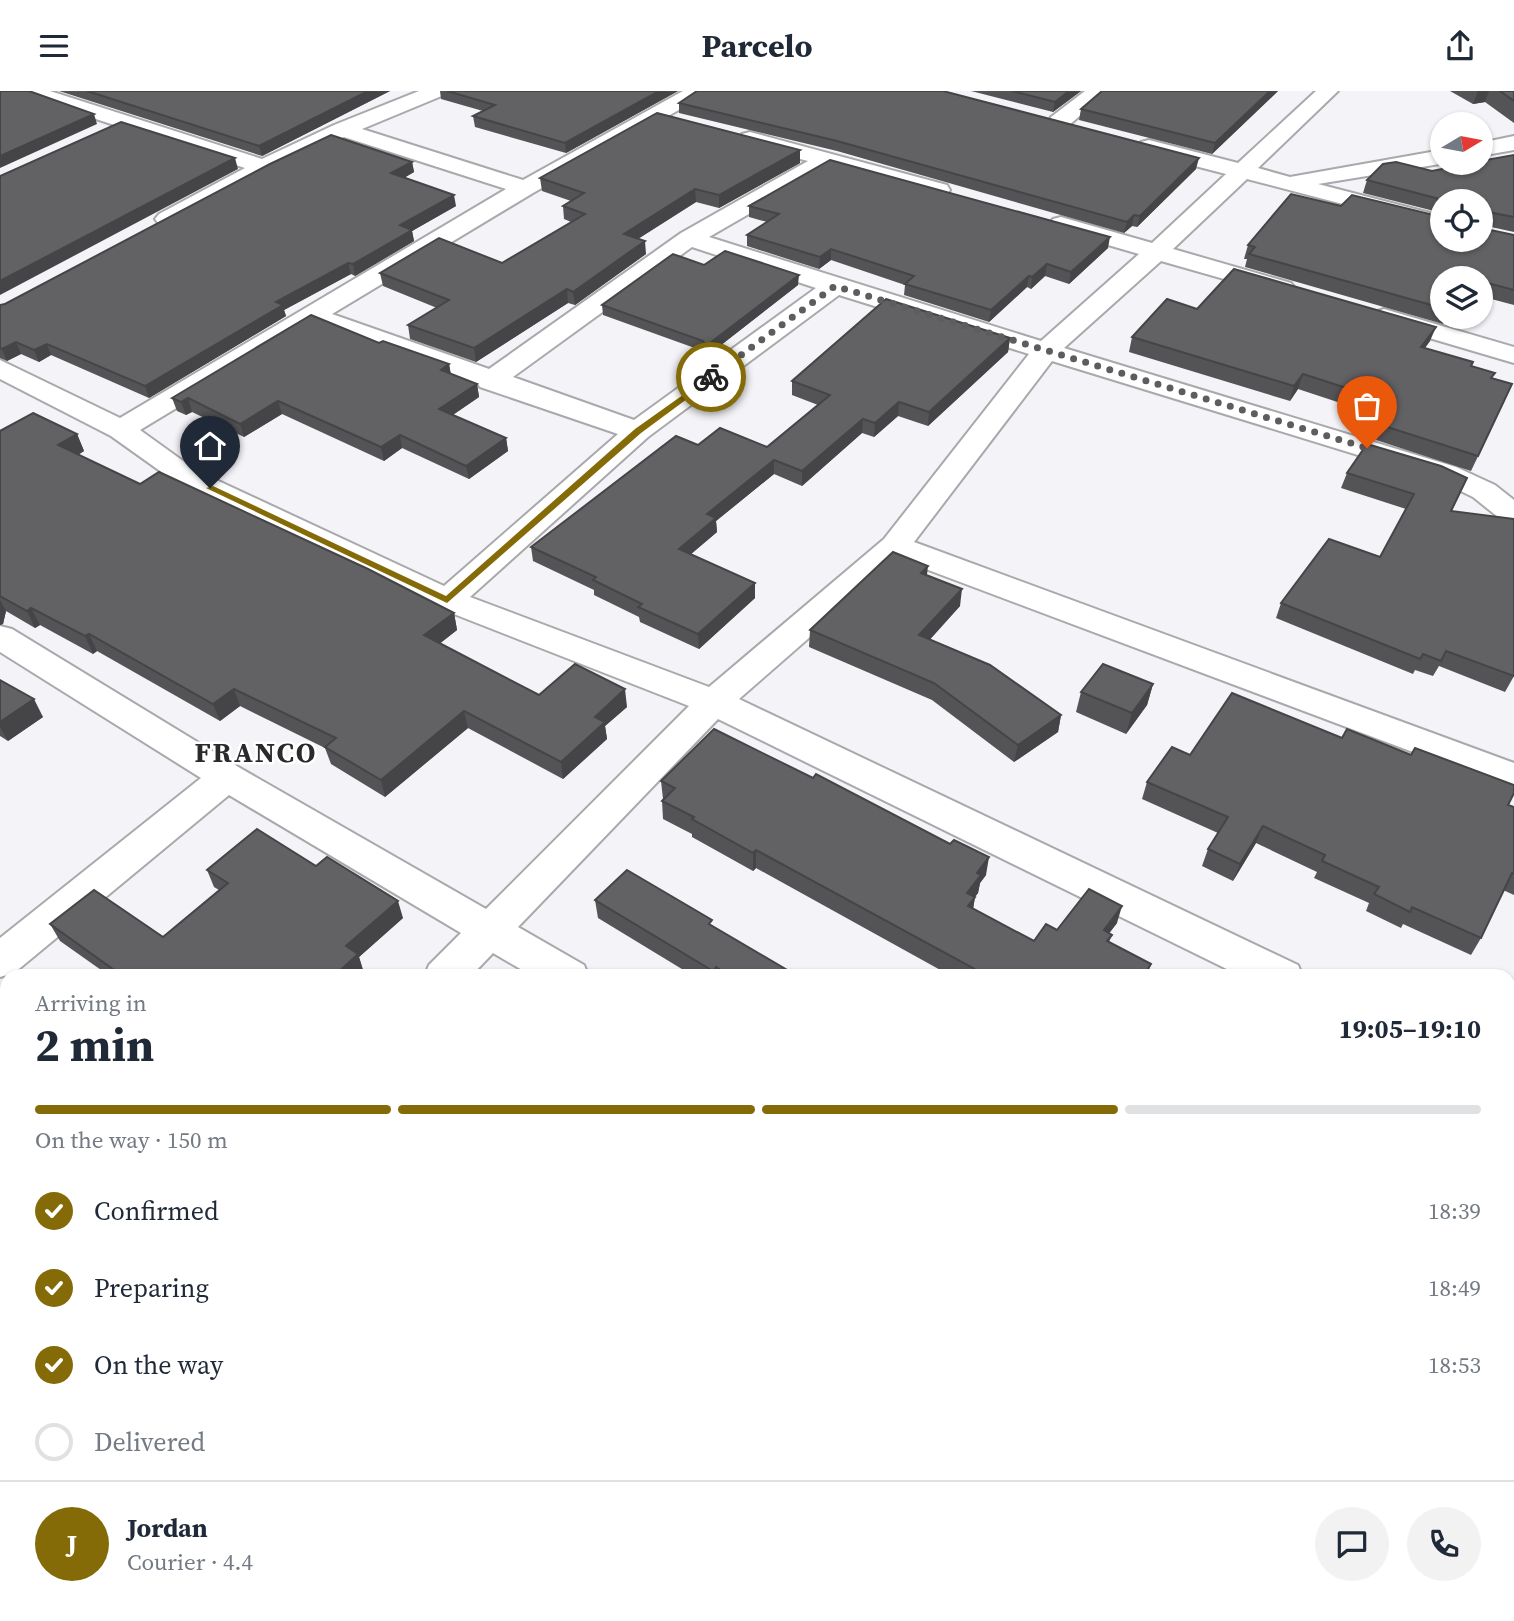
<!DOCTYPE html>
<meta charset="utf-8">
<style>
:root{--surface:#fff;--page:#f2f2f3;--text:#1f2937;--muted:#747a83;--line:#e0e1e3;--accent:#856b07}
body{margin:0;font-family:"Source Serif 4",serif;background:var(--page);color:var(--text);height:100vh;display:flex;flex-direction:column;font-size:26px;white-space:nowrap}
*{box-sizing:border-box;margin:0}
p{font-size:23px;color:var(--muted)}
.icon{flex:none;width:38px;height:38px;fill:none;stroke:currentColor;stroke-width:2;stroke-linecap:round;stroke-linejoin:round}
.map{position:relative;flex:1;overflow:hidden}
.panel{position:absolute;left:0px;top:878px;width:1516px;height:653px;display:flex;flex-direction:column;background:var(--surface);border-radius:21px 21px 0 0;box-shadow:0 2px 5px #0004}
.panel>*{flex:none}
.needle{width:46px;rotate:80deg}
.controls{position:absolute;left:1430px;top:21px;display:grid;gap:14px}
.controls a{display:grid;place-items:center;width:63px;height:63px;border-radius:50%;background:var(--surface);box-shadow:0 2px 5px #0004;font-size:35px}
.pin{position:absolute;display:grid;place-items:center;width:60px;height:60px;color:#fff;margin:-72px -30px;border-radius:50% 50% 50% 0;rotate:-45deg;box-shadow:0 0 7px #0007}
.pin .icon{rotate:45deg}
.courier{position:absolute;display:grid;place-items:center;width:70px;height:70px;margin:-35px;border:5px solid #856b07;border-radius:50%;background:#fff;color:#222;box-shadow:0 2px 9px #0007}
.headline em{font-style:normal;font-weight:700}
.headline div{display:flex;flex-direction:column-reverse}
.headline{display:flex;align-items:center;justify-content:space-between;height:119px;padding:0 35px}
h1{font-size:46px;font-weight:700;line-height:52px}
.bar{display:grid;grid-template-columns:repeat(4,1fr);gap:10px 7px;align-content:center;height:84px;padding:0 35px}
.bar i{height:9px;border-radius:5px;background:var(--line)}
.bar .current{background:var(--accent)}
.bar p{grid-column:span 4}
.line{display:flex;align-items:center;gap:18px;padding:0 35px;border-top:2px solid var(--line)}
.line div{flex:1}
.round{display:grid;place-items:center;flex:none;width:74px;height:74px;border-radius:37px;background:var(--page)}
ol{padding:0 35px;list-style:none}
li{display:flex;align-items:center;gap:21px;height:77px}
li p{margin-inline-start:auto}
li .icon{padding:7px;border-radius:50%;background:var(--accent);color:#fff;stroke-width:4}
li:last-child{color:var(--muted)}
li i{width:38px;height:38px;border:4px solid var(--line);border-radius:50%}
header{display:flex;justify-content:space-between;align-items:center;height:91px;padding:0 35px;background:var(--surface);font-size:32px;font-weight:700}
.map>svg:first-child{display:block}
</style>
<header><svg class="icon" aria-label="menu" viewBox="0 0 24 24"><path d="M4 6h16M4 12h16M4 18h16"/></svg>Parcelo<svg class="icon" aria-label="share" viewBox="0 0 24 24"><path d="M12 15V3M7 8l5-5 5 5M5 13v7h14v-7"/></svg></header>
<div class="map">
<svg width="1514" height="1530" viewBox="0 0 1514 1530">
<rect width="100%" height="100%" fill="#f4f3f7"/>
<g fill="none" stroke-linecap="round" stroke-linejoin="round">
<defs>
<g id="minor">
<path d="M20 0H50L262 68 334 34 419 0H447L444 4 362 38 523 89 683 0H708L705 4 533 102 332 223 489 278 681 142 808 70 742 53 739 48 742 43 750 41 947 94 950 99 947 104 939 106 830 76 709 146 1041 250 1139 163 1053 138 1049 133 1053 128 1061 126 1152 152 1226 83 1141 61 1138 56 1141 51 1149 49 1238 72 1316 0H1338L1258 77 1290 86 1442 59V72H1446L1318 93 1442 125V139L1247 88 1173 158 1291 192 1295 197 1291 202 1282 205 1273 202 1161 170 1064 257 1456 376 1495 394 1514 409V433L1503 430 1473 406 1436 388 1052 270 914 451 1514 672V699L899 468 739 608 1298 874 1303 886H1243L718 628 518 836 584 874 589 886H534L493 862 470 886H424L429 874 461 842 229 704 14 882 0 886V847L201 687 0 561V535L12 538 240 677 486 818 689 615 436 516 177 392 111 345 0 288V269L120 327 506 98 344 46 167 135 159 133 155 128 159 123 245 77 23 4ZM692 156 816 197 634 329 513 286ZM839 204 1029 263 884 448 709 596 470 506 648 346ZM314 234 478 293 480 296 618 343 444 495 197 380 140 339Z"/>
<polygon points="1085,0 1108,0 1067,36 1051,36 1048,31 1051,26"/>
<polygon points="1514,45 1514,59 1480,65 1480,52"/>
<polygon points="1384,218 1514,256 1514,272 1375,231 1371,226 1375,221"/>
<polygon points="1508,975 1514,977 1514,1016 1508,1014"/>
<polygon points="1514,1058 1514,1111 1508,1113 1508,1060"/>
<polygon points="7,1283 7,1339 0,1342 0,1286"/>
<polygon points="1308,1524 1364,1524 1362,1530 1306,1530"/>
</g>
</defs>
<use href="#minor" stroke="#a9a9ac" stroke-width="4"/>
<use href="#minor" fill="#fff" fill-rule="evenodd"/>
</g>
<g fill="#545457">
<polygon points="59,0 390,0 262,65"/>
<polygon points="440,0 678,0 566,62 475,36 473,25 483,20 441,8"/>
<polygon points="971,0 1081,0 1053,21"/>
<polygon points="1278,0 1212,63 1079,29 1081,18"/>
<polygon points="1450,0 1514,0 1514,32 1485,11 1473,13"/>
<polygon points="679,12 1196,78 1137,136 1132,135 1124,142 837,60 679,22"/>
<polygon points="800,59 800,72 719,117 696,111 638,148 646,163 575,214 568,212 476,271 410,248 408,234 437,217 383,195 380,182 502,172 571,131 564,128 563,115 571,110 542,100 540,87"/>
<polygon points="1514,64 1514,141 1482,134 1481,137 1514,144 1514,214 1480,205 1480,187 1442,187 1442,226 1448,226 1443,233 1245,176 1247,168 1244,168 1248,154 1442,149 1480,110 1442,110 1442,122 1363,102 1367,89 1432,80"/>
<polygon points="412,71 414,81 404,87 456,115 412,140 414,150 355,185 351,183 284,219 286,225 149,307 51,264 39,271 21,263 7,270 0,267 0,214"/>
<polygon points="749,115 1108,157 1069,193 1045,185 1031,198 1027,196 989,231 904,204 905,194 831,169 819,178 747,155 747,144 767,131 749,126"/>
<polygon points="704,174 798,194 707,265 703,260 603,224 602,214"/>
<polygon points="1197,218 1430,250 1425,257 1471,275 1492,288 1505,309 1471,380 1376,349 1381,334 1386,327 1298,298 1290,310 1129,261 1132,246"/>
<polygon points="1010,247 1008,261 928,335 898,325 874,346 862,342 802,395 774,383 716,430 717,441 690,464 755,492 755,507 699,558 640,531 639,526 594,504 594,499 533,470 531,456 698,354 767,356 818,314 792,304 792,290"/>
<polygon points="379,252 449,273 451,283 477,293 479,306 453,324 506,347 508,360 469,388 402,357 384,370 282,323 244,346 192,321 186,324 177,320 172,307"/>
<polygon points="0,340 77,343 84,360 78,364 140,393 454,522 457,539 440,552 539,604 627,616 605,635 607,648 563,688 468,637 385,706 331,673 325,657 240,615 220,630 97,560 93,563 40,534 35,537 6,520 3,533 0,534"/>
<polygon points="1367,353 1452,420 1514,585 1505,601 1439,575 1433,585 1415,579 1413,583 1276,527 1281,512 1380,466 1406,418 1341,397 1347,382"/>
<polygon points="927,484 960,515 929,549 1061,624 1058,641 1014,671 932,609 809,556 810,539"/>
<polygon points="0,589 43,626 8,650 0,645"/>
<polygon points="1153,593 1147,614 1126,643 1076,621 1081,601"/>
<polygon points="1342,647 1514,716 1514,804 1503,799 1481,847 1471,864 1403,833 1401,837 1366,820 1369,812 1314,787 1317,781 1256,752 1233,790 1202,775 1208,758 1218,742 1142,708 1147,691 1190,664"/>
<polygon points="661,690 986,784 980,792 978,802 975,806 973,818 1034,850 1057,839 1117,832 1109,842 1112,844 1109,851 1151,873 1146,886 953,886 756,777 753,780 692,746 692,743 663,728 662,710 663,708"/>
<polygon points="207,779 403,827 359,866 363,879 357,886 111,886 60,850 50,833 163,846 219,799 214,796"/>
<polygon points="595,809 712,835 799,886 695,886 598,827"/>
<polygon points="1514,1313 1514,1376 1508,1373 1508,1323 1510,1324"/>
<polygon points="1508,1456 1514,1460 1514,1515 1508,1512"/>
<polygon points="1080,1524 1092,1524 1088,1530"/>
</g>
<g fill="#454547">
<polygon points="368,0 390,0 262,65 259,55"/>
<polygon points="659,0 678,0 566,62 565,52"/>
<polygon points="1069,0 1081,0 1053,21 1055,11"/>
<polygon points="1270,0 1278,0 1212,63 1215,52"/>
<polygon points="1478,0 1489,0 1485,11 1473,13"/>
<polygon points="94,23 97,33 0,77 0,65"/>
<polygon points="800,59 800,72 719,117 719,104"/>
<polygon points="235,67 238,78 0,204 0,190"/>
<polygon points="1199,67 1196,78 1137,136 1140,125"/>
<polygon points="412,71 414,81 393,93 391,82"/>
<polygon points="695,98 696,111 625,156 624,143"/>
<polygon points="454,104 456,115 412,140 414,150 355,185 353,173 400,134"/>
<polygon points="1134,124 1132,135 1124,142 1127,131"/>
<polygon points="1110,146 1108,157 1069,193 1071,181"/>
<polygon points="645,150 646,163 575,214 573,201"/>
<polygon points="831,158 831,169 819,178 820,166"/>
<polygon points="348,172 351,183 284,219 286,225 149,307 145,295 276,211"/>
<polygon points="1047,173 1045,185 1031,198 1032,186"/>
<polygon points="799,184 798,194 707,265 706,255"/>
<polygon points="1029,185 1027,196 989,231 991,219"/>
<polygon points="567,198 568,212 476,271 474,257"/>
<polygon points="1436,236 1430,250 1415,270 1421,256"/>
<polygon points="1010,247 1008,261 928,335 929,321"/>
<polygon points="16,251 21,263 7,270 2,258"/>
<polygon points="47,253 51,264 39,271 34,259"/>
<polygon points="449,273 451,286 441,279"/>
<polygon points="1303,283 1298,298 1290,310 1294,295"/>
<polygon points="477,293 479,306 442,331 439,318"/>
<polygon points="188,307 192,321 186,324 181,311"/>
<polygon points="278,310 282,323 244,346 240,333"/>
<polygon points="899,311 898,325 874,346 875,332"/>
<polygon points="863,328 862,342 802,395 802,380"/>
<polygon points="77,343 84,360 66,371 58,354"/>
<polygon points="400,344 402,357 384,370 381,356"/>
<polygon points="506,347 508,360 469,388 466,375"/>
<polygon points="774,369 774,383 716,430 717,441 679,473 679,458 707,423"/>
<polygon points="928,475 926,492 921,482"/>
<polygon points="755,492 755,507 699,558 698,543"/>
<polygon points="962,498 960,515 918,562 919,544"/>
<polygon points="0,509 6,520 3,533 0,534"/>
<polygon points="31,517 40,534 35,537 27,520"/>
<polygon points="454,522 457,539 428,562 424,544"/>
<polygon points="89,543 97,560 93,563 85,545"/>
<polygon points="1153,593 1147,614 1126,643 1132,622"/>
<polygon points="234,598 240,615 220,630 213,613"/>
<polygon points="625,598 627,616 605,635 607,648 563,688 561,671 595,626"/>
<polygon points="34,608 43,626 8,650 0,636 0,631"/>
<polygon points="464,620 468,637 385,706 381,689"/>
<polygon points="1061,624 1058,641 1014,671 1018,654"/>
<polygon points="1263,735 1256,752 1233,790 1240,773"/>
<polygon points="756,759 756,777 753,780 753,762"/>
<polygon points="989,766 986,784 980,792 978,802 964,819 967,802 977,782"/>
<polygon points="975,806 972,824 968,815"/>
<polygon points="398,810 403,827 359,866 363,879 357,886 333,886 346,855"/>
<polygon points="1122,815 1117,832 1098,857 1104,839"/>
<polygon points="1151,873 1146,886 1142,886"/>
<polygon points="716,876 717,886 713,886 713,880"/>
<polygon points="7,1177 7,1197 0,1189 0,1184"/>
<polygon points="469,1524 475,1524 476,1530 470,1530"/>
</g>
<g fill="#626265" stroke="#454547" stroke-width="2">
<polygon points="0,0 29,0 94,23 0,65"/>
<polygon points="87,0 368,0 259,55"/>
<polygon points="447,0 659,0 565,52 473,25 495,14"/>
<polygon points="697,0 943,0 1199,67 1140,125 1134,124 1127,131 837,50 679,12"/>
<polygon points="1012,0 1069,0 1055,11"/>
<polygon points="1102,0 1270,0 1215,52 1081,18"/>
<polygon points="1500,0 1514,0 1514,10"/>
<polygon points="657,22 800,59 719,104 695,98 624,143 645,150 573,201 567,198 474,257 408,234 449,209 380,182 439,147 502,172 585,123 563,115 584,102 540,87"/>
<polygon points="121,31 235,67 0,190 0,85"/>
<polygon points="331,44 412,71 391,82 454,104 400,134 412,139 353,173 348,172 276,211 283,214 145,295 47,253 34,259 16,251 2,258 0,257 0,214 5,213 270,73"/>
<polygon points="1514,64 1514,126 1483,120 1481,137 1514,144 1514,199 1480,190 1480,187 1442,187 1442,217 1249,163 1255,156 1248,154 1291,103 1341,115 1352,104 1442,126 1442,149 1480,149 1480,110 1447,110 1367,89 1383,73 1396,71 1432,80 1473,72 1480,72 1480,70"/>
<polygon points="830,69 1110,146 1071,181 1047,173 1032,186 1029,185 991,219 905,193 914,185 831,158 820,166 747,144 779,123 749,115"/>
<polygon points="725,160 799,184 706,255 703,250 602,214 673,163 704,174"/>
<polygon points="1234,178 1436,236 1421,256 1473,271 1471,275 1495,282 1491,287 1512,293 1478,365 1381,334 1396,313 1303,283 1294,295 1132,246 1167,208 1197,218"/>
<polygon points="886,208 1010,247 929,321 899,311 875,332 863,328 802,380 774,369 707,423 716,427 679,458 755,492 698,543 638,516 642,513 593,489 596,486 531,456 676,345 698,354 720,337 767,356 830,304 792,290"/>
<polygon points="311,224 379,252 383,250 449,273 441,279 477,293 439,318 506,347 466,375 400,344 381,356 278,310 240,333 188,307 181,311 172,307"/>
<polygon points="33,322 77,343 58,354 140,393 159,381 368,478 454,522 424,544 539,604 575,573 625,598 595,626 605,631 561,671 464,620 381,689 325,656 336,647 234,598 213,613 89,543 85,545 31,517 27,520 0,505 0,340"/>
<polygon points="1367,353 1441,375 1467,387 1451,420 1514,428 1514,585 1446,560 1441,570 1423,563 1420,568 1281,512 1329,448 1380,466 1414,403 1347,382"/>
<polygon points="893,461 928,475 921,482 962,498 919,544 990,574 1061,624 1018,654 934,592 810,539"/>
<polygon points="1103,573 1153,593 1132,622 1081,601"/>
<polygon points="0,589 34,608 0,631"/>
<polygon points="1232,602 1342,647 1347,638 1411,664 1415,657 1514,694 1514,702 1508,714 1514,716 1514,783 1512,782 1481,847 1412,816 1410,821 1374,803 1379,796 1322,770 1325,764 1263,735 1240,773 1208,758 1228,726 1147,691 1172,656 1190,664"/>
<polygon points="714,638 813,687 816,683 950,753 954,749 989,766 977,782 981,784 967,802 975,806 968,815 1034,850 1046,833 1057,839 1089,798 1122,815 1104,839 1112,844 1107,850 1151,873 1143,886 986,886 973,877 756,759 753,762 692,728 694,726 662,710 675,697 661,690"/>
<polygon points="257,738 316,775 327,766 398,810 346,855 358,863 333,886 124,886 50,833 94,799 163,846 228,792 207,779"/>
<polygon points="627,779 712,829 709,833 799,886 732,886 716,876 713,880 595,809"/>
<polygon points="0,1079 7,1085 7,1177 0,1184"/>
<polygon points="1508,1323 1514,1326 1514,1364 1508,1361"/>
<polygon points="1508,1456 1514,1460 1514,1504 1508,1500"/>
<polygon points="395,1524 469,1524 470,1530 395,1530"/>
</g>
<polygon fill="#856b07" points="711,284 714,288 641,342 447,512 206,397 213,395 446,505 635,338"/>
<g fill="none" stroke-linecap="round" stroke-linejoin="round">
<polyline stroke="#5d5c5f" stroke-width="7" stroke-dasharray="0 12.6" points="711,286 835,195 1367,357"/>
</g>
<g text-anchor="middle" stroke-width="5" stroke-linejoin="round" paint-order="stroke">
<g font-size="28" font-weight="bold" letter-spacing="2" fill="#2a2a2d" stroke="#fff">
<text x="256" y="671">FRANCO</text>
</g>
</g>
</svg>
<div class="controls">
<a><svg class="needle" viewBox="-14 -14 28 28"><path d="M0-13l5 13h-10z" fill="#e53935"/><path d="M0 13l5-13h-10z" fill="#747a83"/></svg></a>
<a><svg class="icon" aria-label="locate" viewBox="0 0 24 24"><circle cx="12" cy="12" r="6"/><path d="M12 2v4M12 18v4M2 12h4M18 12h4"/></svg></a>
<a><svg class="icon" aria-label="layers" viewBox="0 0 24 24"><path d="M12 4l9 5-9 5-9-5zM3 14l9 5 9-5"/></svg></a>
</div>
<div class="pin" style="left:1367px;top:357px;background:#ea580c"><svg class="icon" aria-label="bag" viewBox="0 0 24 24"><path d="M5 8h14l-1 12H6zM9 8a3 3 0 0 1 6 0"/></svg></div>
<div class="pin" style="left:210px;top:397px;background:#1f2937"><svg class="icon" aria-label="home" viewBox="0 0 24 24"><path d="M3 11l9-7 9 7M6 9v11h12V9"/></svg></div>
<div class="courier" style="left:711px;top:286px"><svg class="icon" aria-label="bike" viewBox="0 0 24 24"><circle cx="6" cy="16" r="4"/><circle cx="18" cy="16" r="4"/><path d="M6 16l4-8h5l3 8M10 8l3 8H6M13 5h3"/></svg></div>
<section class="panel">
<div class="headline"><div><h1>2 min</h1><p>Arriving in</p></div><em>19:05–19:10</em></div>
<div class="bar"><i class="current"></i><i class="current"></i><i class="current"></i><i></i><p>On the way · 150 m</p></div>
<ol>
<li><svg class="icon" aria-label="check" viewBox="0 0 24 24"><path d="M5 12l5 5 9-10"/></svg>Confirmed<p>18:39</p></li>
<li><svg class="icon" aria-label="check" viewBox="0 0 24 24"><path d="M5 12l5 5 9-10"/></svg>Preparing<p>18:49</p></li>
<li><svg class="icon" aria-label="check" viewBox="0 0 24 24"><path d="M5 12l5 5 9-10"/></svg>On the way<p>18:53</p></li>
<li><i></i>Delivered</li>
</ol>
<div class="line" style="height:126px"><b class="round" style="background:var(--accent);color:#fff">J</b><div><b>Jordan</b><p>Courier · 4.4</p></div><a class="round"><svg class="icon" aria-label="chat" viewBox="0 0 24 24"><path d="M4 5h16v11H9l-5 4z"/></svg></a><a class="round"><svg class="icon" aria-label="phone" viewBox="0 0 24 24"><path d="M5 4h4l2 5-3 2q2 4 5 5l2-3 5 2v4C11 20 4 13 5 4z"/></svg></a></div>
</section>
</div>
